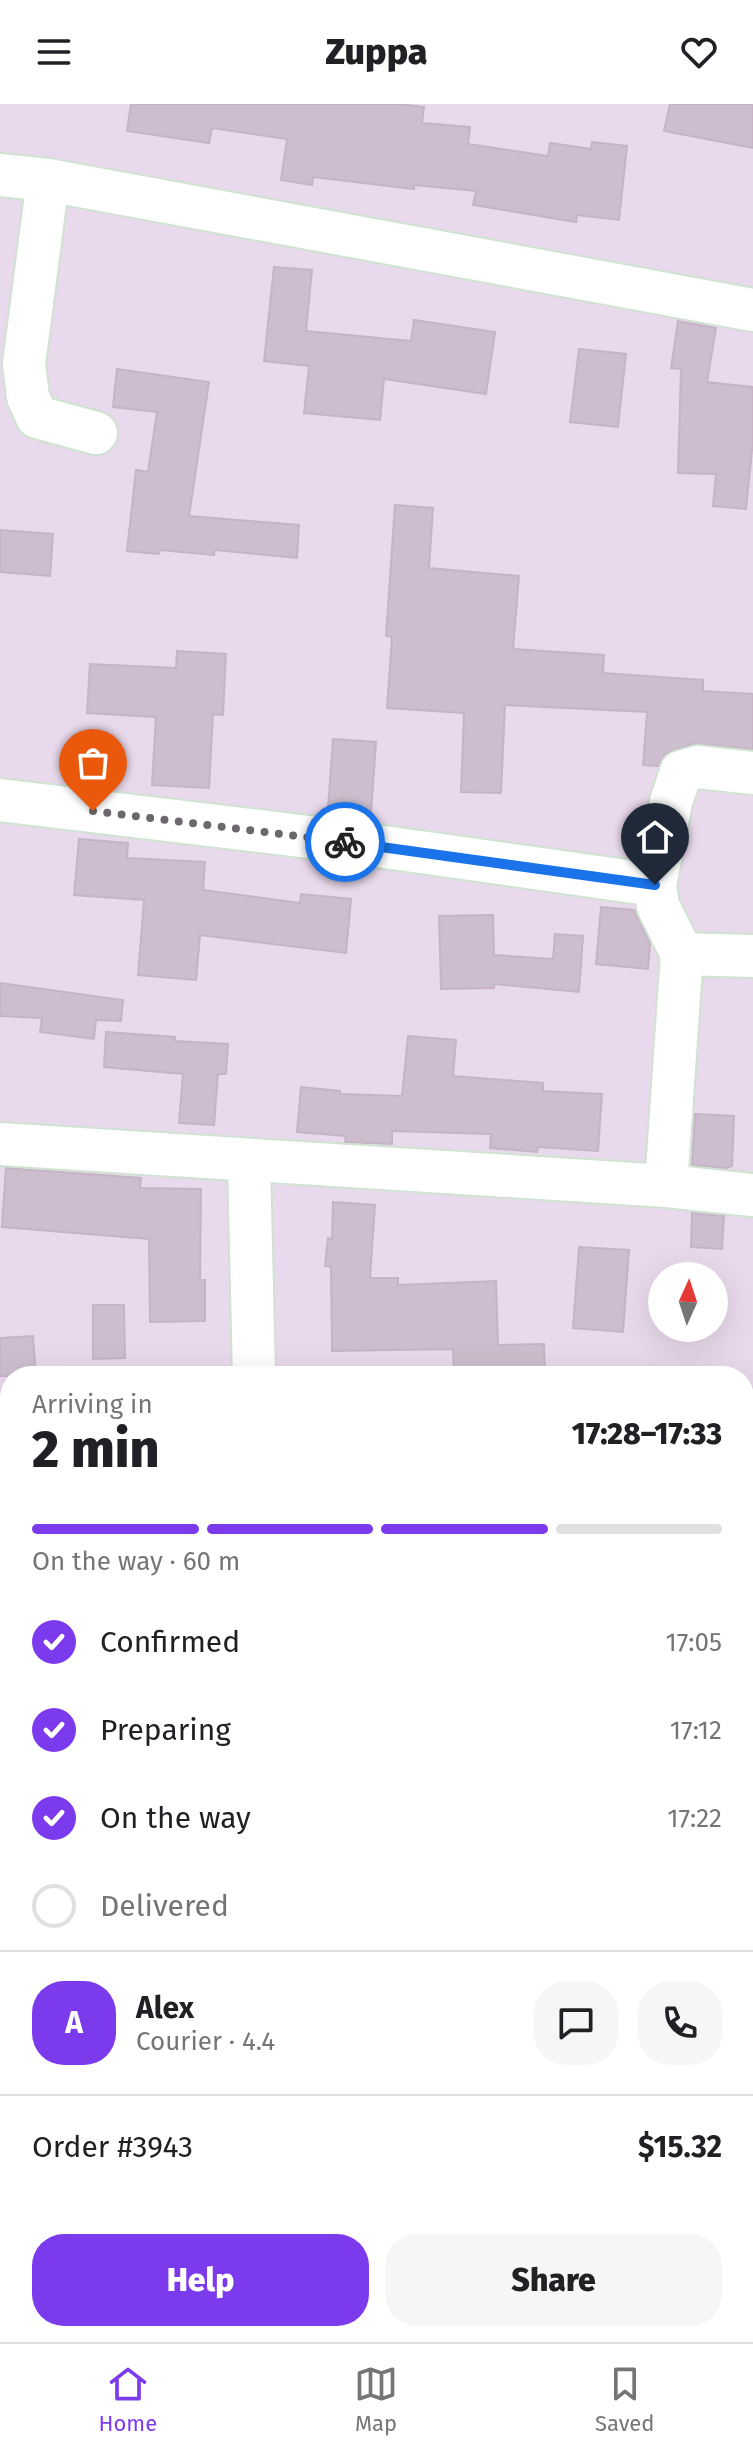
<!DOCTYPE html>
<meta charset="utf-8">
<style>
:root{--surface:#fff;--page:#f6f6f6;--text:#202124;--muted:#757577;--line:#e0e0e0;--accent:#7c3aed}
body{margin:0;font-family:"Fira Sans",sans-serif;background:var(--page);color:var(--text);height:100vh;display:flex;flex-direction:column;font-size:30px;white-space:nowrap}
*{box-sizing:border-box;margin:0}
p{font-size:26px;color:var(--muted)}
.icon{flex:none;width:44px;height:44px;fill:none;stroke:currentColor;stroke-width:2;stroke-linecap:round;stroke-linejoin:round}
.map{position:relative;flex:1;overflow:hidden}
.side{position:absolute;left:0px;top:1262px;width:754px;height:976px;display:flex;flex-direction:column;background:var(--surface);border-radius:32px 32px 0 0;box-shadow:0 8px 32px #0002}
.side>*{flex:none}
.needle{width:52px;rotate:3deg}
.fabs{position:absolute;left:648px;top:1158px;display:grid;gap:16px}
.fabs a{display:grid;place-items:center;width:80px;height:80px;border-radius:50%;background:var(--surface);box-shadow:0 8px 32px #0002;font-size:40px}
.pin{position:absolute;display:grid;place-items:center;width:68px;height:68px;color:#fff;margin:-82px -34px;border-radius:50% 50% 50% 0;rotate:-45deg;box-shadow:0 0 8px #0007}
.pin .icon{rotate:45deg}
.courier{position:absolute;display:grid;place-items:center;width:80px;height:80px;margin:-40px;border:6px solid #1a73e8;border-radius:50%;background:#fff;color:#222;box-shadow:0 2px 10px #0007}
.summary em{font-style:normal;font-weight:800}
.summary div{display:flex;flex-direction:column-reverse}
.summary{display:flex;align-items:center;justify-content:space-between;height:136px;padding:0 32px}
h1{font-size:52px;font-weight:800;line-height:60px}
.bar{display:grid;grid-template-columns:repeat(4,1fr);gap:12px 8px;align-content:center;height:96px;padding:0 32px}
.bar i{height:10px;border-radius:6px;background:var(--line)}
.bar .current{background:var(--accent)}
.bar p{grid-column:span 4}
.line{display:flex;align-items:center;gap:20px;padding:0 32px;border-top:2px solid var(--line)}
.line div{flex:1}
.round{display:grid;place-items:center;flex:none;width:84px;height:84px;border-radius:32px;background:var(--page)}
ol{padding:0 32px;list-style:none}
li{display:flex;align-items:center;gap:24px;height:88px}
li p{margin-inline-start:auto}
li .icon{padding:8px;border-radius:50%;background:var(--accent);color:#fff;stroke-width:4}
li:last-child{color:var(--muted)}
li i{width:44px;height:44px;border:4px solid var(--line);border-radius:50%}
.action{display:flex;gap:16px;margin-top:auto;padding:16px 32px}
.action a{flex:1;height:92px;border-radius:32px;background:var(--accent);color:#fff;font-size:32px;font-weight:800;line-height:92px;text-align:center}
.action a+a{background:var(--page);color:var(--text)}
header{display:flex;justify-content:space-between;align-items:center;height:104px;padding:0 32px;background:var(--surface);font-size:36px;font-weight:800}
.menu{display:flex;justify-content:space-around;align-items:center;height:112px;border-top:2px solid var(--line);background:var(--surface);font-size:22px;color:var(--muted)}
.menu a{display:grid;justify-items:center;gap:4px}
.menu .current{color:var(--accent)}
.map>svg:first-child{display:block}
</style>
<header><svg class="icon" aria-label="menu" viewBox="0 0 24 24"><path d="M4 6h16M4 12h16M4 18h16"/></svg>Zuppa<svg class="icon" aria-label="heart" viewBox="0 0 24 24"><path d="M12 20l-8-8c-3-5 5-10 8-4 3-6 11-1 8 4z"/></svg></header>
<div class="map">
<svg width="753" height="2238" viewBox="0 0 753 2238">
<rect width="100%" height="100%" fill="#e9d9ec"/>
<g fill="#ccbece" stroke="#c6b3c7" stroke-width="2">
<polygon points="131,0 400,0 424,3 422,19 470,23 468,40 548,52 550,39 591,45 592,38 627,42 619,116 577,111 576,118 473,101 476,87 414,81 414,85 313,73 312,81 281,76 287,35 212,24 209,39 127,27"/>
<polygon points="670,0 753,0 753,44 664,27"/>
<polygon points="274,163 312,166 306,227 411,237 414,216 495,228 486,290 384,275 380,316 304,309 309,262 264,257"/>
<polygon points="678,217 716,224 707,278 753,283 753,336 746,405 713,402 716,370 678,369 681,265 671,264"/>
<polygon points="579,245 626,250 618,323 570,318"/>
<polygon points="117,265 209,278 189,412 299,421 297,454 215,446 214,451 160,446 159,450 127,447 136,366 148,368 157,308 113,303"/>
<polygon points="395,401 433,404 429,464 519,472 513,545 604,551 603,569 703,576 703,587 753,590 753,645 692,640 665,650 658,662 643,661 647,608 505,601 501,689 461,688 464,609 387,604 392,533 386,532"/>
<polygon points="0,426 53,430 50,472 0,468"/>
<polygon points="177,547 226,550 223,611 213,610 209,684 152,681 156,613 87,609 90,560 176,564"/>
<polygon points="333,635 376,638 371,708 328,704"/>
<polygon points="79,735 128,739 127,754 205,758 203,786 300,799 301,790 351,795 346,849 200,831 196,876 138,871 144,796 74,791"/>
<polygon points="601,803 634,806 650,840 648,865 596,860"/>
<polygon points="493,811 494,851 553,855 555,830 583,832 579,888 494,880 494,884 441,885 439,812"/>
<polygon points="0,879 123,896 121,917 96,916 94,935 40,928 42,914 0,912"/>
<polygon points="106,928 175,933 175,937 228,940 226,970 218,970 214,1021 179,1019 183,970 104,963"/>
<polygon points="408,932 456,936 453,972 543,979 543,987 602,990 598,1047 538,1043 537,1048 490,1044 491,1030 392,1027 392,1040 345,1038 346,1032 297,1028 301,983 340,987 340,990 402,992"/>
<polygon points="695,1010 734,1012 732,1062 726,1064 692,1061"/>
<polygon points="6,1064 141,1074 140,1084 201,1085 200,1176 205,1176 205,1217 150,1218 149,1135 2,1123"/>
<polygon points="333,1098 375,1101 370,1174 398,1174 398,1181 496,1177 498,1241 544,1240 545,1272 454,1272 453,1245 332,1247 331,1163 325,1162 328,1134 332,1135"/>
<polygon points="692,1109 724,1112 722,1145 691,1143"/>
<polygon points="579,1143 629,1146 623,1228 573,1224"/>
<polygon points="93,1201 124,1201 125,1254 93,1255"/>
<polygon points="33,1232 36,1272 0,1272 0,1234"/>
</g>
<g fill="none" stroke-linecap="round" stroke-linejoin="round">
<defs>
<g id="minor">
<polyline points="0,71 48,76 753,206"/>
<polyline points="48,76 24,260 28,293 37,313 96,329"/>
<polyline points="0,696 342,737 655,781 671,698 681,668 698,663 753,669"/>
<polyline points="655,781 658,802 682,850 753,852"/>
<polyline points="0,1040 666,1082 753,1091"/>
<polyline points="249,1057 254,1272"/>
<polyline points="666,1082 682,850"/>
<polyline points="744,1324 753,1325"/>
<polyline points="0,1334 10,1334"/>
<polyline points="744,1603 753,1608"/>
<polyline points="0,1758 10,1758"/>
<polyline points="744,1773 753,1763"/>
<polyline points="744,2109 753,2110"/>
<polyline points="0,2140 10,2140"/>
</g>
<g id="secondary">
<polyline points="0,1665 10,1689"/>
<polyline points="232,2228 236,2238"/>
</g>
</defs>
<use href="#minor" stroke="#cfe3d0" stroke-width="46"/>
<use href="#secondary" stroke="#cfe3d0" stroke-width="48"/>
<use href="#minor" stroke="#fff" stroke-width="42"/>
<use href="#secondary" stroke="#fff" stroke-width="44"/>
</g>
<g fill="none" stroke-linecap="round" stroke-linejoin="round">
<polyline stroke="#6c676d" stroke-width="8" stroke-dasharray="0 14.4" points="93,707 345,738"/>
<polyline stroke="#1a73e8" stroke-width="10" points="345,738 655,781"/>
</g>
</svg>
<div class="fabs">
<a><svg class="needle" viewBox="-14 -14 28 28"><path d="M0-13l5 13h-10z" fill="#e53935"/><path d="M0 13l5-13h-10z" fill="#757577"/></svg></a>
</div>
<div class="pin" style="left:93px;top:707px;background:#ea580c"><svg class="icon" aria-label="bag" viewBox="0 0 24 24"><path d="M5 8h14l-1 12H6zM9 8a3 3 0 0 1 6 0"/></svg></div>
<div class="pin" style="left:655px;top:781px;background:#1f2937"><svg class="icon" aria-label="home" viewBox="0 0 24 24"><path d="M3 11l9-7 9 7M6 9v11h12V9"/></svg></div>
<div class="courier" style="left:345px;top:738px"><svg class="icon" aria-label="bike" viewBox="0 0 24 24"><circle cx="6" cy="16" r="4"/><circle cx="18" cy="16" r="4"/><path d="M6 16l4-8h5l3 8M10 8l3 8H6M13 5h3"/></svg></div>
<section class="side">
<div class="summary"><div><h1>2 min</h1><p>Arriving in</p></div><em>17:28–17:33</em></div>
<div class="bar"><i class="current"></i><i class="current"></i><i class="current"></i><i></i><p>On the way · 60 m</p></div>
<ol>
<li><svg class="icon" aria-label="check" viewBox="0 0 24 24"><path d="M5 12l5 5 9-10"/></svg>Confirmed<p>17:05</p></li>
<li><svg class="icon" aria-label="check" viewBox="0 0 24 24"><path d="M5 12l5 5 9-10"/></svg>Preparing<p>17:12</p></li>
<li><svg class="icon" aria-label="check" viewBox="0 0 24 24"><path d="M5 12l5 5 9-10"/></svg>On the way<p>17:22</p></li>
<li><i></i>Delivered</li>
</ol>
<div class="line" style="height:144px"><b class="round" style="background:var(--accent);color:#fff">A</b><div><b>Alex</b><p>Courier · 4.4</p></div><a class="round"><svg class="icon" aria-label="chat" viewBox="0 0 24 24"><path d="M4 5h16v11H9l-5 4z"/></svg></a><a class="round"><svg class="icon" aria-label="phone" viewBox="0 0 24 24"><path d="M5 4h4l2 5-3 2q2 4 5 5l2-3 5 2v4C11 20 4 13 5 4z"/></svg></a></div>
<div class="line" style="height:104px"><div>Order #3943</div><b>$15.32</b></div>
<div class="action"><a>Help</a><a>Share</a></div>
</section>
</div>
<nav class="menu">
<a class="current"><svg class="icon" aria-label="home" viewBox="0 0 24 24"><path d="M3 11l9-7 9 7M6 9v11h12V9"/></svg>Home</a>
<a><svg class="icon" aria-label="map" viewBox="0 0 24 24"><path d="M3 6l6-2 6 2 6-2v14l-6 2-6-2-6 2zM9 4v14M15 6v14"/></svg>Map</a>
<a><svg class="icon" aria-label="saved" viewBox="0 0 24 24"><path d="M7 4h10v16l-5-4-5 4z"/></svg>Saved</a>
</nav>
